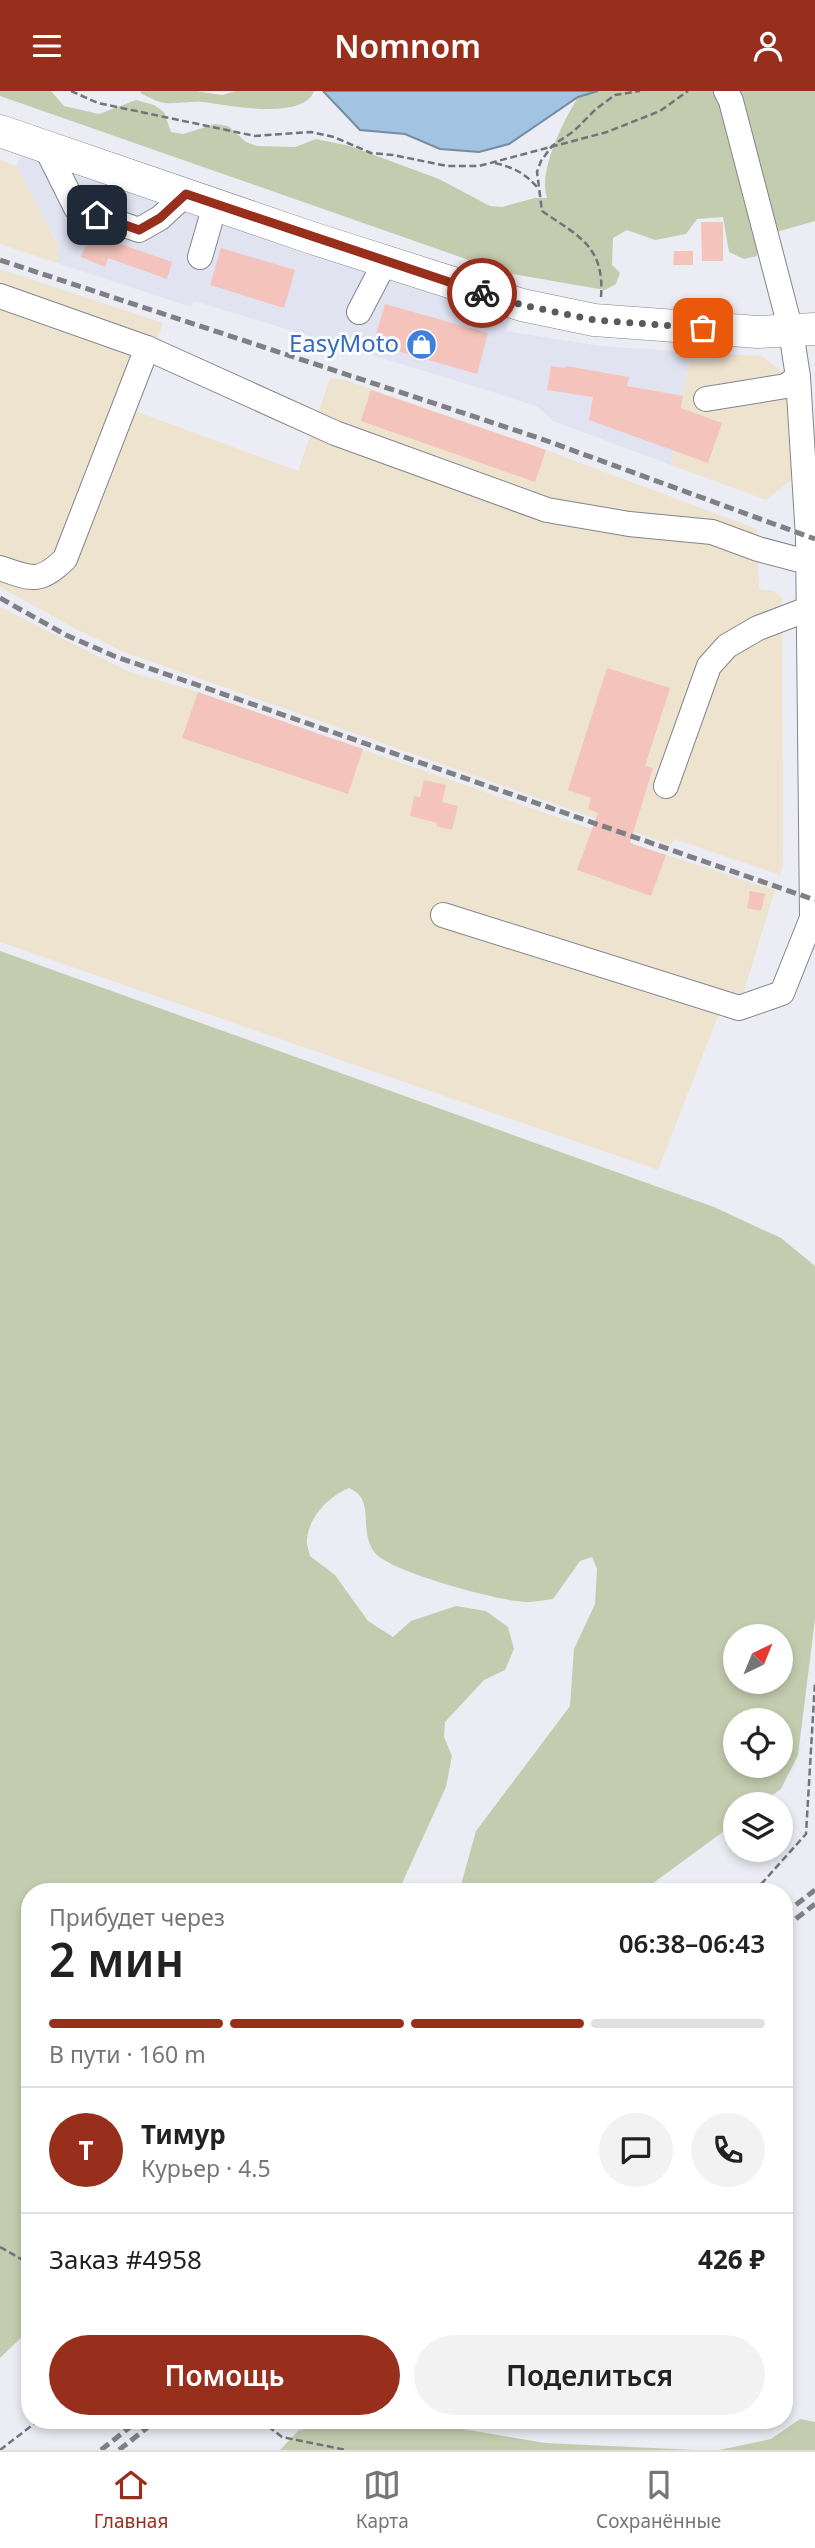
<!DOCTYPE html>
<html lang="ru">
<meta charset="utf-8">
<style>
:root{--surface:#fff;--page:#f2f2f2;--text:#222;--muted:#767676;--line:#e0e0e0;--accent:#982e1c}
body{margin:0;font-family:"Noto Sans",sans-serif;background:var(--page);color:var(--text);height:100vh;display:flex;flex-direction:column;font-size:26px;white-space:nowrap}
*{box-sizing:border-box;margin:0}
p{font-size:23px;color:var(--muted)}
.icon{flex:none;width:38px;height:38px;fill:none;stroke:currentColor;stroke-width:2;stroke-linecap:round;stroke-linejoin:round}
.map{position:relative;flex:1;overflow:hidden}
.sheet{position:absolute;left:21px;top:1792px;width:772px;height:546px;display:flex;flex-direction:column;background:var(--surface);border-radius:28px;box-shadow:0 4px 10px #0003}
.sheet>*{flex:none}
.needle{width:46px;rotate:43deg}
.fabs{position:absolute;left:723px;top:1533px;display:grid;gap:14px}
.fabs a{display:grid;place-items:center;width:70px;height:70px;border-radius:50%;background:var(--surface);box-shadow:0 4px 10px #0003;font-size:35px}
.pin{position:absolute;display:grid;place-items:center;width:60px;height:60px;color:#fff;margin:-30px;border-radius:14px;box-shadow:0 4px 10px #0006}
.courier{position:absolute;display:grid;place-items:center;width:70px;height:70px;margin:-35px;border:5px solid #982e1c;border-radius:50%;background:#fff;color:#222;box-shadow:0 2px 9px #0007}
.overview em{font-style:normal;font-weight:600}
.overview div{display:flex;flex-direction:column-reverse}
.overview{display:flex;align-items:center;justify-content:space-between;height:119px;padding:0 28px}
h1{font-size:46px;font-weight:600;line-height:52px}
.bar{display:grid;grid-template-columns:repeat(4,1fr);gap:10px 7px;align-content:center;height:84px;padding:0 28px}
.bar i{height:9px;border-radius:5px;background:var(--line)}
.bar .active{background:var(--accent)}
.bar p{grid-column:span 4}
.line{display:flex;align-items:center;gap:18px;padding:0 28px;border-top:2px solid var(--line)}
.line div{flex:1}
.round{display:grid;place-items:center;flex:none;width:74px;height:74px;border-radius:37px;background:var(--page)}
.action{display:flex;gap:14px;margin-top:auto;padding:14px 28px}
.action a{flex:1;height:80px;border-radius:42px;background:var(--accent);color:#fff;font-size:28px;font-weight:600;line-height:80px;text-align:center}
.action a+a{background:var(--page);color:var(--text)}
header{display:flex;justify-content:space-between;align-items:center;height:91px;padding:0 28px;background:var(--accent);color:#fff;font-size:32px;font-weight:600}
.tab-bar{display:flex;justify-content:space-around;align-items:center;height:98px;border-top:2px solid var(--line);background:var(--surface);font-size:19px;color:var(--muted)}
.tab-bar a{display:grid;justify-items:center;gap:4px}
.tab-bar .active{color:var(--accent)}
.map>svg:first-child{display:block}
</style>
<header><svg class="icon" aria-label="menu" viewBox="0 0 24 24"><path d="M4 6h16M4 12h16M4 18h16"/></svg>Nomnom<svg class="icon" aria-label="person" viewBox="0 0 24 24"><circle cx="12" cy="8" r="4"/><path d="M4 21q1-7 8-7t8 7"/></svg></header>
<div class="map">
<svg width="815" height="2359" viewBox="0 0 815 2359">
<rect width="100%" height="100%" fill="#ecedf4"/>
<polygon fill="#e1e3f1" points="22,62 355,177 509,227 507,240 600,255 691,261 671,374 553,330 538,316 493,301 194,210 191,216 57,172 59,155 16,75"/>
<g fill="#eee3ce">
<polygon points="0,69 16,75 59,156 57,172 0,153"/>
<polygon points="0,178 163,232 135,320 298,380 330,287 345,289 546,359 757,438 759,498 774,500 782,507 783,773 780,784 674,748 671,754 124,561 78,539 0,496"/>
<polygon points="691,261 762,265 785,283 795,386 766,409 671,374"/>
<polygon points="0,516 127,580 198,601 666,764 775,799 737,923 720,920 658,1079 0,851"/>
</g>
<g fill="#c4ccaf" fill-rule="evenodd">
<path d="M0 0H51L64 15 99 23 136 9 154 14 164 21 171 41 183 43 215 33 228 35 246 51 257 55 295 56 316 48 350 55 439 88 490 115 502 116 535 107H547C538 79 563 31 578 6L598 0H815V130L784 139 757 144V165L744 168 729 161 723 126 697 128 686 143 655 149 627 139 613 147 612 174 620 182 616 193 605 199 506 182 0 5Z"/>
<path d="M142 0H196L222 4 236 0H314C304 30 226 14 203 11 190 10 177 13 165 12 157 11 147 5 140 2Z"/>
<path d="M0 860 714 1116 781 1147 815 1175V1528L798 1664 781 1698 760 1713H735V1732L641 1801H459L476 1740 570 1615 574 1558 595 1513 597 1478 592 1466 580 1470 553 1508C544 1509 534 1511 526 1511 498 1510 391 1481 375 1462 357 1439 377 1409 349 1397 329 1405 309 1426 307 1448 306 1453 309 1460 310 1465L335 1484 368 1530 393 1546 411 1530 456 1515 486 1520 508 1536 514 1558 505 1579 484 1589 445 1631 444 1646 452 1665 446 1696 398 1801H30V2238L0 2267ZM735 1545H780V1591H735ZM735 1629H780V1675H735Z"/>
<polygon points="800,2328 815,2331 815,2359 719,2359 771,2348"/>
<polygon points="353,2329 456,2337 545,2352 697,2359 280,2359 299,2339"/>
</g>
<polygon fill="#a2c3e1" stroke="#758ca2" stroke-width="2" points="323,0 598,0 578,6 509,53 479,61 440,58 405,43 360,39"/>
<g fill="#f4c4bc">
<polygon points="701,131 723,131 723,170 702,170"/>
<polygon points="92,138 116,147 115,151 172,171 167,188 108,167 105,176 81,166"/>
<polygon points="221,157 295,179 284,217 210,194"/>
<polygon points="674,160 693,160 693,174 673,174"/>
<polygon points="385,213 488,242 477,283 373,253"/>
<polygon points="551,275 565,277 566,275 629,286 627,295 683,305 681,317 722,332 708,372 589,329 593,306 547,299"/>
<polygon points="371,299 546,359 535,391 361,330"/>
<polygon points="607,577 670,597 645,675 653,677 630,752 666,764 651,805 577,779 598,722 588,718 591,707 568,699"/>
<polygon points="198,601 363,658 348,703 182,647"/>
<polygon points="424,689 446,694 442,711 458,715 452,739 436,735 437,732 410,725 414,705 420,706"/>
<polygon points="750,800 765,803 761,820 747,817"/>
</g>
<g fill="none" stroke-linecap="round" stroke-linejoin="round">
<defs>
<g id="minor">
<polyline points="726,0 731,10 791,240 798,286 808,446 812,827 815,839"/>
<polyline points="45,55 76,117 139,139 160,127 186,103"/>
<polyline points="200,166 215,114"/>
<polyline points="0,205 147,257 335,342 547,419 629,433 712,441 758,458 807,471"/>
<polyline points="359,221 385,171"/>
<polyline points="706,308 786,295 798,286"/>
<path d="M0 477C31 488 39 493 65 468L147 257"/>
<polyline points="666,695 709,575 727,555 758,537 808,518"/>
<polyline points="443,824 739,917 782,902 812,827"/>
</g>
<polyline id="major" points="0,40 312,147 522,214 594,229 758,241 815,238"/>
</defs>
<use href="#minor" stroke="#83858b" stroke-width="26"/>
<use href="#major" stroke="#83858b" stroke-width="33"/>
<g stroke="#737479" stroke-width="2.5" stroke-dasharray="7 3.5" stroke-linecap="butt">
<polyline points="71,0 98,12 255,45 311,41 334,46 371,62 393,64 447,75 479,75 607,41 660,20 688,0"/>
<path d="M495 72C512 76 525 82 537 96"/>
<path d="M601 206C605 155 578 145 542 120L537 81 541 70 552 55 574 40 596 18 615 4 640 0"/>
<polyline points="754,1801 806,1743 815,1591"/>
<polyline points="0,2156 30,2173"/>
<polyline points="260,2329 282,2346 346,2359"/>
<polyline points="0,2359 39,2329"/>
</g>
<use href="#minor" stroke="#fff" stroke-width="24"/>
<use href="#major" stroke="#fff" stroke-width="32"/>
<g stroke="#7f7f84" stroke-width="5" stroke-dasharray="10 5" stroke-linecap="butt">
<polyline points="0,169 539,347 815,448"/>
<polyline points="0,507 66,544 114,565 815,809"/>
<polyline points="784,1823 815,1799"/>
<polyline points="784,1837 815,1813"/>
<polyline points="101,2359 139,2329"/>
<polyline points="119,2359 157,2329"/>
</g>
</g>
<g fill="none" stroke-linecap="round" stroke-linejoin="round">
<polyline stroke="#5a5b5f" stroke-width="7" stroke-dasharray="0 12.6" points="482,202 522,214 594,229 703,237"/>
<polyline stroke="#982e1c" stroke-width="9" points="97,124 139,139 160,127 186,103 482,202"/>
</g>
<defs>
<symbol id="shop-disc" viewBox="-11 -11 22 22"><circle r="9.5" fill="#3f7fe0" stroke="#fafbff"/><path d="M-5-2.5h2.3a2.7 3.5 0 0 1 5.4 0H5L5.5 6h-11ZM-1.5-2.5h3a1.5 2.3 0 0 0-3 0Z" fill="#fff"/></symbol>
</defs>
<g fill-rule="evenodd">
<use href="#shop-disc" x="404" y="236" width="35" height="35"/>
</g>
<g text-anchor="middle" stroke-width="6" stroke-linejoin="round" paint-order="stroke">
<g font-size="24" fill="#366cbe" stroke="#fafbff" text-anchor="end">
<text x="399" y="261">EasyMoto</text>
</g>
</g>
</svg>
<div class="fabs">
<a><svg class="needle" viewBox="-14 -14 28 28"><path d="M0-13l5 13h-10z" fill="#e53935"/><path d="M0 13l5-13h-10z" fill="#767676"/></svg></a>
<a><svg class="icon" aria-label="locate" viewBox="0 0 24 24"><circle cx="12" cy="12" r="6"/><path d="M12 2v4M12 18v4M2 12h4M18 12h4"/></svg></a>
<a><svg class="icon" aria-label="layers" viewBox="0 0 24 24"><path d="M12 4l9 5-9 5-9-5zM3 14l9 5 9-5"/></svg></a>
</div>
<div class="pin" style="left:703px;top:237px;background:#ea580c"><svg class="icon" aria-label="bag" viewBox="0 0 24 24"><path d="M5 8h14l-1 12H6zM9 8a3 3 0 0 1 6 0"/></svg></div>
<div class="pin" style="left:97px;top:124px;background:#1f2937"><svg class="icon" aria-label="home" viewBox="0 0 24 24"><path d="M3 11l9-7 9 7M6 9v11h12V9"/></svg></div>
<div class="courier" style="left:482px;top:202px"><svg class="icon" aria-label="bike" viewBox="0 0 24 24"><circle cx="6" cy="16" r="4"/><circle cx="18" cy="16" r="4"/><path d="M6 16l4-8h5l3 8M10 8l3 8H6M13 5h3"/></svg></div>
<section class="sheet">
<div class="overview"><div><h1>2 мин</h1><p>Прибудет через</p></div><em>06:38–06:43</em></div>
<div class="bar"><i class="active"></i><i class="active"></i><i class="active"></i><i></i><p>В пути · 160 m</p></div>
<div class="line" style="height:126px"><b class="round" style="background:var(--accent);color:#fff">Т</b><div><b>Тимур</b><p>Курьер · 4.5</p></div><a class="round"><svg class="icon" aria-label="chat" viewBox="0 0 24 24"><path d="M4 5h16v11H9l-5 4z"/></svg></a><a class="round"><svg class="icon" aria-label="phone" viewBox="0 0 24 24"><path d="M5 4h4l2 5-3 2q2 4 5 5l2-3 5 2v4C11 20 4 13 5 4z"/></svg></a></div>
<div class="line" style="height:91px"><div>Заказ #4958</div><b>426 ₽</b></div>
<div class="action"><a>Помощь</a><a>Поделиться</a></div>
</section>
</div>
<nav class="tab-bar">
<a class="active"><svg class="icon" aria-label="home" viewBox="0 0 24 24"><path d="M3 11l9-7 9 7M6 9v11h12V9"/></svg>Главная</a>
<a><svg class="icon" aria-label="map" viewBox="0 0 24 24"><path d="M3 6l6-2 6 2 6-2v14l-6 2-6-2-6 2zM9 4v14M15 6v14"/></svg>Карта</a>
<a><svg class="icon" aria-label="saved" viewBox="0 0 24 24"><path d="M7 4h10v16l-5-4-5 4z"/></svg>Сохранённые</a>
</nav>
